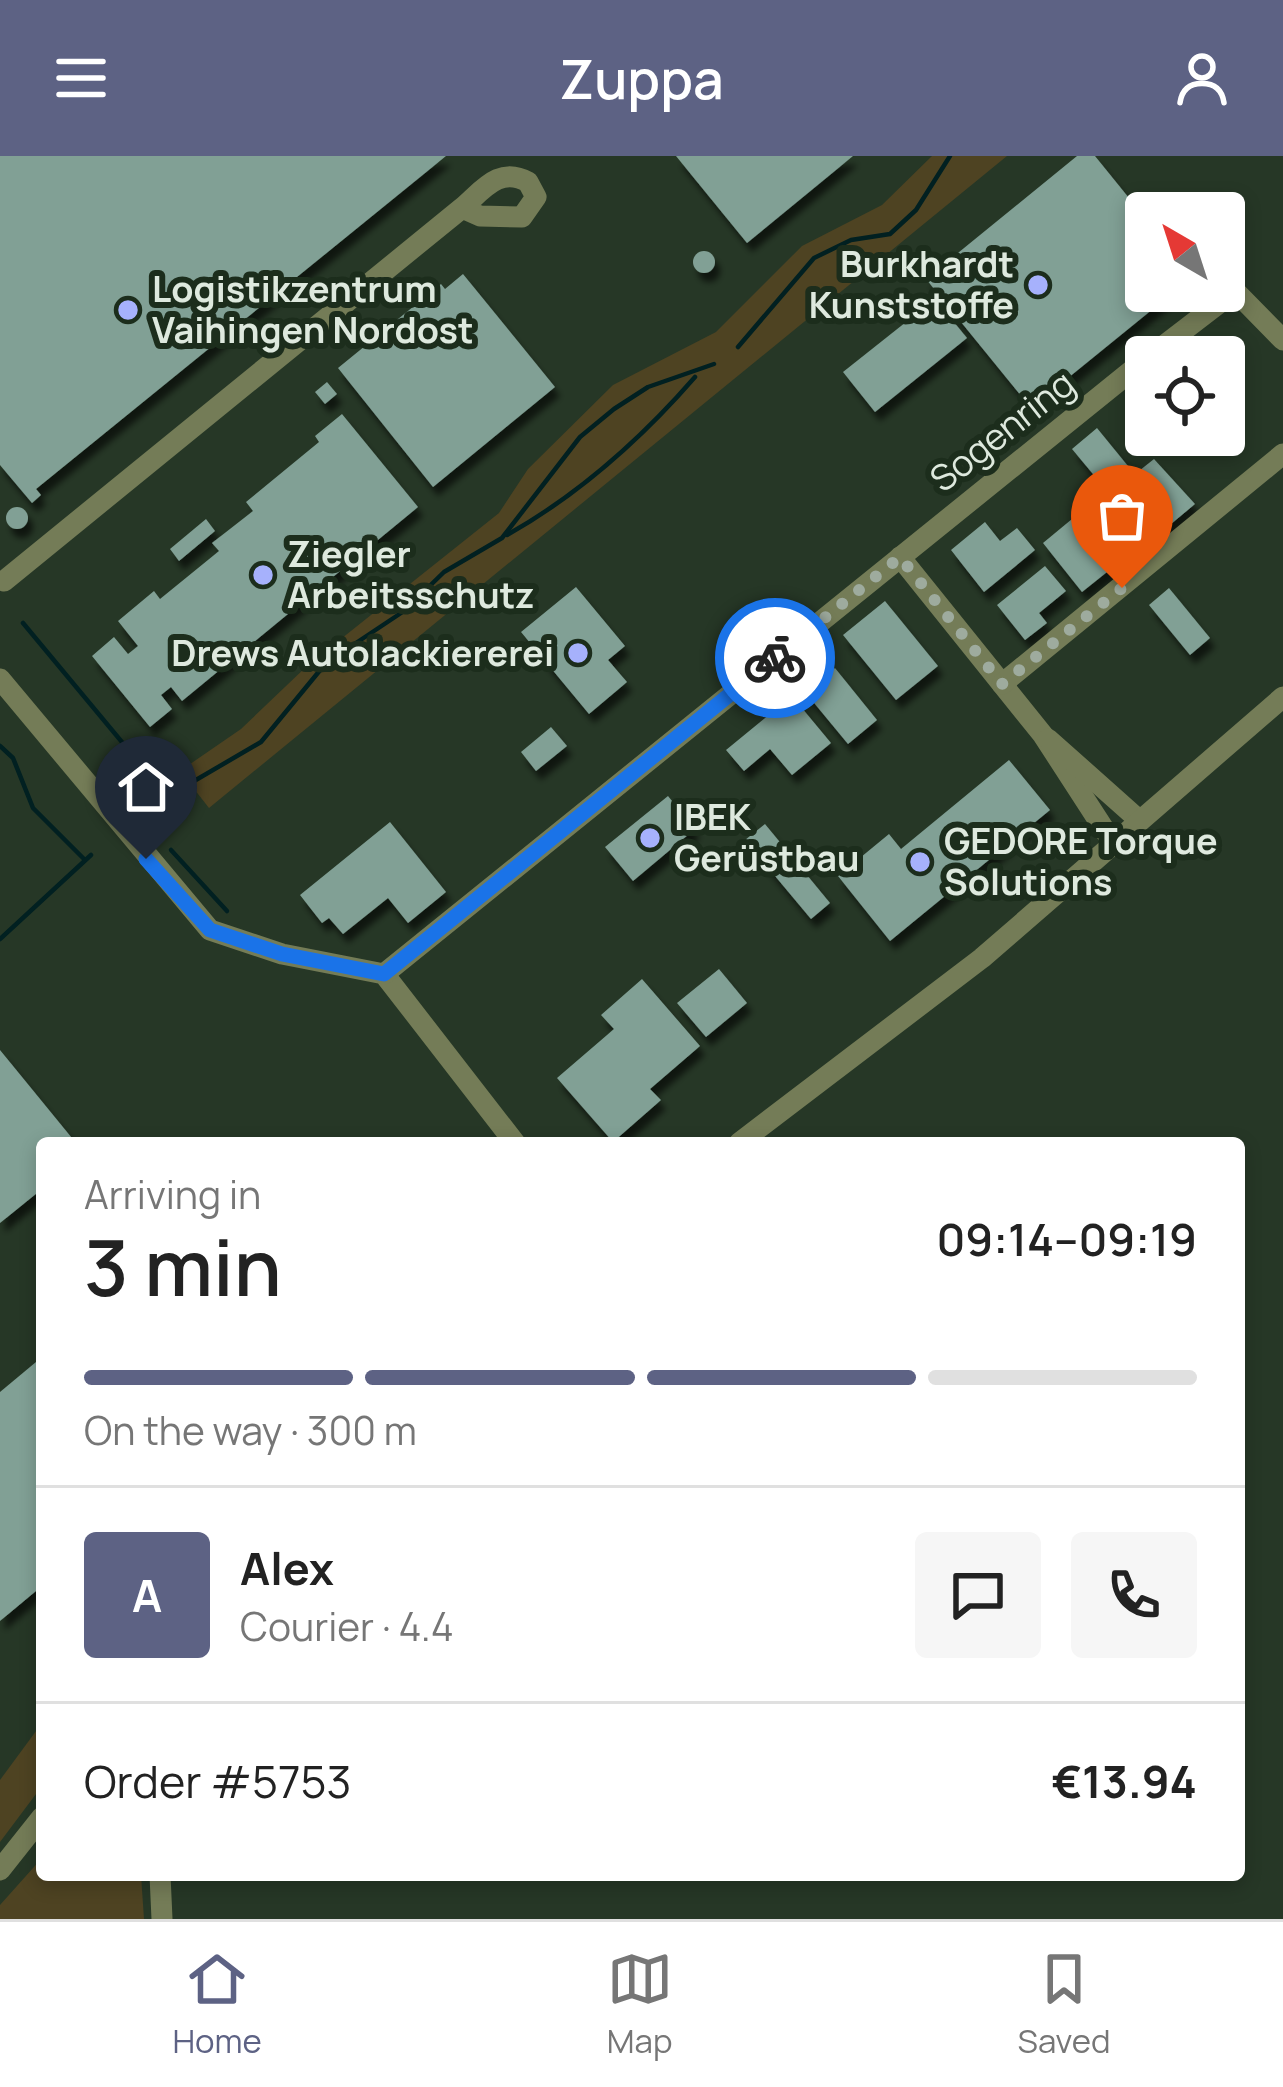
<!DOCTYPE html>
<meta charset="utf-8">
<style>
:root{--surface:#fff;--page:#f6f6f6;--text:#222;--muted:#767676;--line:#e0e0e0;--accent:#5d6284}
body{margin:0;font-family:Manrope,sans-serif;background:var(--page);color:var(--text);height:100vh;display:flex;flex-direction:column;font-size:45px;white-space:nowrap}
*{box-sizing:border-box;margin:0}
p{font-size:39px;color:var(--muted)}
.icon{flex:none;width:66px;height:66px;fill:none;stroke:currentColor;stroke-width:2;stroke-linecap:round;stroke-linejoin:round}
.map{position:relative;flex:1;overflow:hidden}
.sheet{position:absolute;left:36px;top:981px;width:1209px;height:744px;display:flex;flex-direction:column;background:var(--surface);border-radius:12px;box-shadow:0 6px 18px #0003}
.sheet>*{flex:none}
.needle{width:78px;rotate:321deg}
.tools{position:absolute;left:1125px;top:36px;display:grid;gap:24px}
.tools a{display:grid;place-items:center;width:120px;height:120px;border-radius:12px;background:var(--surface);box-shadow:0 6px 18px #0003;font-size:60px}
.pin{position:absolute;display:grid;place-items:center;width:102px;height:102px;color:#fff;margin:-123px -51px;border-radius:50% 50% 50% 0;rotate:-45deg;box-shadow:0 0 12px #0007}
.pin .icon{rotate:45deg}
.courier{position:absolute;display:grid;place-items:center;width:120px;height:120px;margin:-60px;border:9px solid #1a73e8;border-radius:50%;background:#fff;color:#222;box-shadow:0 3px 15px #0007}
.summary em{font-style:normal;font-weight:600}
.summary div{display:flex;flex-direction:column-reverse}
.summary{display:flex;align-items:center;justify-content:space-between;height:204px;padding:0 48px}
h1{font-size:78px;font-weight:600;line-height:90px}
.bar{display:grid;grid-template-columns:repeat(4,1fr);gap:18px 12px;align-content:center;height:144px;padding:0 48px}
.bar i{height:15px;border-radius:9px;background:var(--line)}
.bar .selected{background:var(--accent)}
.bar p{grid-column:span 4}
.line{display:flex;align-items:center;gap:30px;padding:0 48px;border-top:3px solid var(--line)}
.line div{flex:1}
.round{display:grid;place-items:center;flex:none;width:126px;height:126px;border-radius:12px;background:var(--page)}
header{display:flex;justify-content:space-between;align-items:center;height:156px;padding:0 48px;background:var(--accent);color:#fff;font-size:54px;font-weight:600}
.tabs{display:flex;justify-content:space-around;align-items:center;height:168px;border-top:3px solid var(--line);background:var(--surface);font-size:33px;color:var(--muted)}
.tabs a{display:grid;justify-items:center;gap:6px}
.tabs .selected{color:var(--accent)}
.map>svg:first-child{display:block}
</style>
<header><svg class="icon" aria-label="menu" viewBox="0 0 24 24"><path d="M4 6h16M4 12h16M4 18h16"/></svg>Zuppa<svg class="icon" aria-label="person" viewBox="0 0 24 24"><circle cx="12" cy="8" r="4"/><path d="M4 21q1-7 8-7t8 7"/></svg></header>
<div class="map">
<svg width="1283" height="1763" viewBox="0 0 1283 1763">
<defs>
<filter id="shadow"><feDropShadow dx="5" dy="9" stdDeviation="3" flood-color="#0009"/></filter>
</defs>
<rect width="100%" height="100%" fill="#263726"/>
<g fill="#4e4322">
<polygon points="932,0 1007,0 209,652 180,615 241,573 307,510 499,357 528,313 613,229 716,176 802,90 882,49"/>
<polygon points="42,1567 42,1630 0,1686 0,1624"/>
<polygon points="42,1702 42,1719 141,1719 144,1763 0,1763 0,1749"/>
</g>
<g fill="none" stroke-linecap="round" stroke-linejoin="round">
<g stroke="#012021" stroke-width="4.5">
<polyline points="738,191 814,102 851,84 890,78 916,54 950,0"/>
<path d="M507 379C578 339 641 283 695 221"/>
<polyline points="23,467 151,621 175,635"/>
<polyline points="0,590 13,602 33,652 85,704"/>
<polyline points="165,642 261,586 326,507 404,455 444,416 502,382 580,281 614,253 648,231 714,208"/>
<polyline points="139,662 162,682"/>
<polyline points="171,694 227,755"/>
<polyline points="0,783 91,699"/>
</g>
</g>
<g fill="#81a095" filter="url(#shadow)">
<polygon points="0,0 446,0 36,333 41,339 32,347 0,309"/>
<polygon points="676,0 853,0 747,87"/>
<polygon points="1077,0 1095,0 1146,63 1146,135 1175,135 1031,252 926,123"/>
<circle cx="704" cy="106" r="11"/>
<polygon points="463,118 555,231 433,331 338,212 441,128 445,133"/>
<polygon points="935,143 967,182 875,256 843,216"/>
<polygon points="327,226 337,238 325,248 315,236"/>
<polygon points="342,258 418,351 182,545 171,531 161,539 172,553 150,571 92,500 114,481 128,498 138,490 118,465 154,435 160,443 219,395 212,387 253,355 246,346 319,286 315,280"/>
<polygon points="1097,272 1132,315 1108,336 1072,293"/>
<polygon points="1154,303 1195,348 1147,388 1110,338"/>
<circle cx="17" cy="362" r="11"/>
<polygon points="206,363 215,375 179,405 170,393"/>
<polygon points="1072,363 1112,412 1082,436 1043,387"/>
<polygon points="985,366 1000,385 1017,372 1035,394 984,436 951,394"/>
<polygon points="1045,410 1066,435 1039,457 1047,467 1025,484 997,449"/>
<polygon points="576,431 625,490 608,504 627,526 589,558 521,476"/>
<polygon points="1169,432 1210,482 1190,499 1149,449"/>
<polygon points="885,445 938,510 896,544 843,479"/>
<polygon points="835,512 877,564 848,588 805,536"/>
<polygon points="792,540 831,587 792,619 770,593 744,615 726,594"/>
<polygon points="551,571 567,590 536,615 521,596"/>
<polygon points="1009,604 1050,654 890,785 838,720 889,678 901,693"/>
<polygon points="668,640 695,673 633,725 605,691"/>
<polygon points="390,666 446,736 408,767 388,742 343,778 329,762 322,767 300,739"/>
<polygon points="765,668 830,747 811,763 745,684"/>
<polygon points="719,813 747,847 706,881 677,847"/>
<polygon points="642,823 700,890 650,933 661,944 613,986 557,922 614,873 601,859"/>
<polygon points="0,894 76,987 42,987 42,1033 0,1067"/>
<polygon points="42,1201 42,1430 0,1465 0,1236"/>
</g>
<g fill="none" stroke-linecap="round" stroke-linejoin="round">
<g stroke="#747c57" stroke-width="21">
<polyline points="1149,201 1235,135 1283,184"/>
<polyline points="900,401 1043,579 1113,687"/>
<path d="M4 425 462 52 480 60 522 61 536 41 528 26C499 10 483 34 462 52"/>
<polyline points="0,523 210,774 282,798 384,818 515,987"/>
<polyline points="1002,528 1283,298"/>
<polyline points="1048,583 1139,664"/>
<polyline points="384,818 1146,203"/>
<polyline points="739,987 982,802 1283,541"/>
<polyline points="0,1714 42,1661"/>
<polyline points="160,1719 162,1763"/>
</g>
</g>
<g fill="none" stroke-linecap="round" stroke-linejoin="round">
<polyline stroke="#9eab9e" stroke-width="12" stroke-dasharray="0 21.6" points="775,502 900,401 1002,528 1122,432"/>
<polyline stroke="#1a73e8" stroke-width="15" points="146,703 210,774 282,798 384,818 775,502"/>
</g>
<g fill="#a6b1fc" stroke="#1c2d1c" stroke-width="4.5">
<circle cx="1038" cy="129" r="12"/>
<circle cx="128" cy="154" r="12"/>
<circle cx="263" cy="419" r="12"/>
<circle cx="578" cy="497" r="12"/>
<circle cx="650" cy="682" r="12"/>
<circle cx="920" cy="706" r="12"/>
</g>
<g text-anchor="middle" stroke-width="12" stroke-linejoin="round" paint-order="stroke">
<g font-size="36" font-weight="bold" fill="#dee9de" stroke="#1c2d1c" text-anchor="start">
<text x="1014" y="121" text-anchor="end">Burkhardt<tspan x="1014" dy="41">Kunststoffe</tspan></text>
<text x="152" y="146">Logistikzentrum<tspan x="152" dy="41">Vaihingen Nordost</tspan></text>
<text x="287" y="411">Ziegler<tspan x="287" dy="41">Arbeitsschutz</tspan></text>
<text x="554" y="510" text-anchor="end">Drews Autolackiererei</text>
<text x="674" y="674">IBEK<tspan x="674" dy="41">Gerüstbau</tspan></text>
<text x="944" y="698">GEDORE Torque<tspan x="944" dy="41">Solutions</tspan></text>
</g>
<g font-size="36" fill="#dee9de" stroke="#1c2d1c">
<text transform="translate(1002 275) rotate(-38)" y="13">Sogenring</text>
</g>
</g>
</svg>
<div class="tools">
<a><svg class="needle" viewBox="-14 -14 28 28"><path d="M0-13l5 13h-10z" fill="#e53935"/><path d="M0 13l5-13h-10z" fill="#767676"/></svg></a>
<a><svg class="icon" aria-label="locate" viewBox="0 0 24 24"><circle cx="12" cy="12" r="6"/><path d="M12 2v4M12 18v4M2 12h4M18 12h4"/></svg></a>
</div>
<div class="pin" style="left:1122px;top:432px;background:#ea580c"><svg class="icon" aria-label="bag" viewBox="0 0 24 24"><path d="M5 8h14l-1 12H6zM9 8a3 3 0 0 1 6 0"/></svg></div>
<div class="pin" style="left:146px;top:703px;background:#1f2937"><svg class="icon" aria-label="home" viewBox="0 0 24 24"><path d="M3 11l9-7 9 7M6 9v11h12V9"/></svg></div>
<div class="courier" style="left:775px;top:502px"><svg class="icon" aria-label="bike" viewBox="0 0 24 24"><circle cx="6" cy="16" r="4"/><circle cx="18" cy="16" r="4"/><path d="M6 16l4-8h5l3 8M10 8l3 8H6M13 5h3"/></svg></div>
<section class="sheet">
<div class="summary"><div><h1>3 min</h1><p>Arriving in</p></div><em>09:14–09:19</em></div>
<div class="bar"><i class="selected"></i><i class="selected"></i><i class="selected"></i><i></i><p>On the way · 300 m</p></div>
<div class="line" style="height:216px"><b class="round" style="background:var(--accent);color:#fff">A</b><div><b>Alex</b><p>Courier · 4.4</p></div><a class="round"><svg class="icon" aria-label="chat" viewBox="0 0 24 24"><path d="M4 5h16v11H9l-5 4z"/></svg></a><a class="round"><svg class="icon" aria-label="phone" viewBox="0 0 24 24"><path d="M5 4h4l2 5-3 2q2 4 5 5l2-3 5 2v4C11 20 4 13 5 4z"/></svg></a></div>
<div class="line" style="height:156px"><div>Order #5753</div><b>€13.94</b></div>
</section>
</div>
<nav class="tabs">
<a class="selected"><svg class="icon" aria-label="home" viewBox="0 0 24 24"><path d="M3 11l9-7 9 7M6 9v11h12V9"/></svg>Home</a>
<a><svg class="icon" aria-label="map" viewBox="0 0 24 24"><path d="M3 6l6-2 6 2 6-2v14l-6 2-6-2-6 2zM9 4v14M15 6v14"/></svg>Map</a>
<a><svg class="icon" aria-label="saved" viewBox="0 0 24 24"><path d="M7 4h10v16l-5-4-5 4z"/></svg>Saved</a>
</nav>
